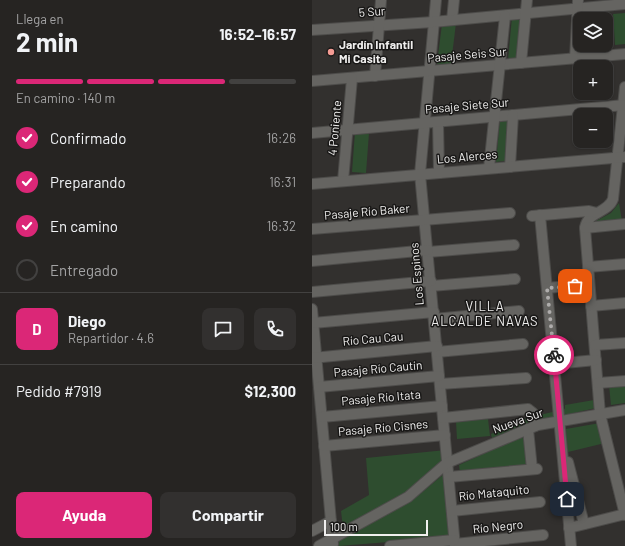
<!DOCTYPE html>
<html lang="es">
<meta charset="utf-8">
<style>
:root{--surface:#262422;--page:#32302f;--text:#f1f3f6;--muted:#a4a4a5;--line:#424140;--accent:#db2777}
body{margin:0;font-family:Barlow,sans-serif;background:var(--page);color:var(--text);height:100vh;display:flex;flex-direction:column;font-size:15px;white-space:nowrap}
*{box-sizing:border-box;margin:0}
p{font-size:13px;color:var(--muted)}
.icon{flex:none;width:22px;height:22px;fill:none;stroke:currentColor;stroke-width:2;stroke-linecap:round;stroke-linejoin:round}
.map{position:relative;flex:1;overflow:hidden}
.panel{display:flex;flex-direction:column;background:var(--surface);width:312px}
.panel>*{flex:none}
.fabs{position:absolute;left:261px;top:12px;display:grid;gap:8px}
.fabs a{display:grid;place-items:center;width:40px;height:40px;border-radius:8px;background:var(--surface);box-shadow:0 1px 3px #0004,0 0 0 1px var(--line);font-size:20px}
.scale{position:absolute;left:12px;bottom:10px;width:104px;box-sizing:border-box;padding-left:4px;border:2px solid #f0efee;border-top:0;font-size:11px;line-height:14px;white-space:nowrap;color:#f0efee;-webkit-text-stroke:3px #191817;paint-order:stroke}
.pin{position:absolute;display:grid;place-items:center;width:34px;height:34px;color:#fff;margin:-17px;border-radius:8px;box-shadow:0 2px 6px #0006}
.courier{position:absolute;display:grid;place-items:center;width:40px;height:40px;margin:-20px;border:3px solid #db2777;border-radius:50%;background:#fff;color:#222;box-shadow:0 1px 5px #0007}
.summary em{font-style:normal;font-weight:700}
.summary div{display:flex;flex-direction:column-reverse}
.summary{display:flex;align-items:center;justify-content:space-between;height:68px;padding:0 16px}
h1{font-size:26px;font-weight:700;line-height:30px}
.bar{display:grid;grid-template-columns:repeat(4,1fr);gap:6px 4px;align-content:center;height:48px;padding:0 16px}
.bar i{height:5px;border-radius:3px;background:var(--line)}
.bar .active{background:var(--accent)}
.bar p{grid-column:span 4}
.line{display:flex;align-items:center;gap:10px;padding:0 16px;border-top:1px solid var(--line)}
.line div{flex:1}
.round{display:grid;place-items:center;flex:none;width:42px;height:42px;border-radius:8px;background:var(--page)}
ol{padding:0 16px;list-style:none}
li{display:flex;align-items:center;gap:12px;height:44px}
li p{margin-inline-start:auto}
li .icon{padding:4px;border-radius:50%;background:var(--accent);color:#fff;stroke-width:4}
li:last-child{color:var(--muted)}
li i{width:22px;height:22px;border:2px solid var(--line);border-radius:50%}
.button{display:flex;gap:8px;margin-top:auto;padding:8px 16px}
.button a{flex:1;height:46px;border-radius:8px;background:var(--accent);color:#fff;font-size:16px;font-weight:700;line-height:46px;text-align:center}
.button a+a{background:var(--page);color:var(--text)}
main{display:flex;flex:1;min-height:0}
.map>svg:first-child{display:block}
</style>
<main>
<section class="panel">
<div class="summary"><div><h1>2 min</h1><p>Llega en</p></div><em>16:52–16:57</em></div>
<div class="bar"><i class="active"></i><i class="active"></i><i class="active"></i><i></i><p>En camino · 140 m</p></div>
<ol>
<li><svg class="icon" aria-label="check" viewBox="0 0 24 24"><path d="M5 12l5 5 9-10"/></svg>Confirmado<p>16:26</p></li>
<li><svg class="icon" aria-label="check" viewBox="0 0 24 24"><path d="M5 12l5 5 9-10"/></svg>Preparando<p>16:31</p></li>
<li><svg class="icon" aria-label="check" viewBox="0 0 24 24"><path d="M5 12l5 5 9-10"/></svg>En camino<p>16:32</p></li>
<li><i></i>Entregado</li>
</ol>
<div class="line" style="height:72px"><b class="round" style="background:var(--accent);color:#fff">D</b><div><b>Diego</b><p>Repartidor · 4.6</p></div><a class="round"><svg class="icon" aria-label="chat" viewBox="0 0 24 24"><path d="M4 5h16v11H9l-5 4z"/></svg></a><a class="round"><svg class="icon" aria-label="phone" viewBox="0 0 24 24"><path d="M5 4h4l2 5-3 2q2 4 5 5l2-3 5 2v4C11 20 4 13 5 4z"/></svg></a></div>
<div class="line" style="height:52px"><div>Pedido #7919</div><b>$12,300</b></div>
<div class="button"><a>Ayuda</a><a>Compartir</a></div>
</section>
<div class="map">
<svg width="313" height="546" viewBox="0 0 313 546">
<rect width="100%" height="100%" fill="#32302e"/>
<g fill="#2e4d2f">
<polygon points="313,13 313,44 303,45 301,14"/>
<polygon points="200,17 209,17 207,59 196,60"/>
<polygon points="144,23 139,64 125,64 130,24"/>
<polygon points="205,118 201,160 184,162 188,119"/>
<polygon points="43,132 57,133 54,173 40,172"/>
<polygon points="307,203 310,221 282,222 299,213"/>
<polygon points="313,384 313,403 299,405 297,385"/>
<polygon points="282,400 284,408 216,423 180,438 179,434 215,418 253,409 253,405"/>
<polygon points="176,419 178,436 145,439 144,422"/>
<polygon points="288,423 293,443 256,452 254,429"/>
<polygon points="213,435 216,467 148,474 147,465"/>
<polygon points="134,450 133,461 94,494 31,528 29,511 57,495 54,458"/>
<polygon points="132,474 138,537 27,546 27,541 102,499"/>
</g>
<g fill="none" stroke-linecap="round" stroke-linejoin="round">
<defs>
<g id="minor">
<polyline points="124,0 108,174 143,546"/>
<polyline points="140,20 142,0"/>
<polyline points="0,30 121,22 313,4"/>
<polyline points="263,59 266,0"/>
<polyline points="209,63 215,0"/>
<polyline points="63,76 69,0"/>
<polyline points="0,81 313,54"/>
<path d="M313 87 301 199C296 213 275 212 273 228L288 414 313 515"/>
<polyline points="126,122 127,173"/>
<polyline points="0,133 313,105"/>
<polyline points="198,167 201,115"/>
<polyline points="177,168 193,16"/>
<polyline points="31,181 40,78"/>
<polyline points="0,184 313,157"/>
<polyline points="228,215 259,546"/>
<polyline points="220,216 277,211 285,213"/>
<polyline points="273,228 313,224"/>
<polyline points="0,229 198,213"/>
<polyline points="116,252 202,245"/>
<polyline points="0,261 116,250"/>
<polyline points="276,267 313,264"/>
<polyline points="119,286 203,279"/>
<polyline points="235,288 277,284"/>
<polyline points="0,292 119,281"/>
<polyline points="279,306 313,303"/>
<polyline points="0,309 21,544"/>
<polyline points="122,319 207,311"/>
<polyline points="1,323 122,312"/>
<polyline points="283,345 313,343"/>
<polyline points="125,352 211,344"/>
<polyline points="0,358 125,346"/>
<polyline points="242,364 284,360"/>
<polyline points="286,383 313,381"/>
<polyline points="128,384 214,378"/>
<polyline points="7,387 127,376"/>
<polyline points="10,417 130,406"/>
<polyline points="131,418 216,409 221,413 223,426"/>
<polyline points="216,429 220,469"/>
<polyline points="12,446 133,435"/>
<polyline points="256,462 272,524"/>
<polyline points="137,477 225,469"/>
<polyline points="140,511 228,502"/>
<polyline points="257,528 313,514"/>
<polyline points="0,531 19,521"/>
<polyline points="143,544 231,535"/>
<polyline points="7,546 96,497 135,463 226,425 313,410"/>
<polyline points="78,546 142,540"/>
</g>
</defs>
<use href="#minor" stroke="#4d4c4a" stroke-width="12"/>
<use href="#minor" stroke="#656461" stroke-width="10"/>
</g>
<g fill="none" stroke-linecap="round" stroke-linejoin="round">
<polyline stroke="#aeacab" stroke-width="4" stroke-dasharray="0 7.2" points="242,355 235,288 263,286"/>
<polyline stroke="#db2777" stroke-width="5" points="242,355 255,499"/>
</g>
<circle fill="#f59c94" stroke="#191817" stroke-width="1.5" cx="19" cy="52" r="4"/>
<g text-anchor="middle" stroke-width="3" stroke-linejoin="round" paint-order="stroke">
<g font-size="12" fill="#f0efee" stroke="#191817">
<text transform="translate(60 12) rotate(-4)" y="4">5 Sur</text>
<text transform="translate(155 55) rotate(-5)" y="4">Pasaje Seis Sur</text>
<text transform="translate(155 106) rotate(-5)" y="4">Pasaje Siete Sur</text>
<text transform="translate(23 128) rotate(-85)" y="4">4 Poniente</text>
<text transform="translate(155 157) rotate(-5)" y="4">Los Alerces</text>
<text transform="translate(55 212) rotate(-5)" y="4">Pasaje Río Baker</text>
<text transform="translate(105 274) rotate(-95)" y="4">Los Espinos</text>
<text transform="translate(61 339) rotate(-5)" y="4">Río Cau Cau</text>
<text transform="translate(66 369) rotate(-5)" y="4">Pasaje Río Cautín</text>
<text transform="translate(69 398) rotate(-5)" y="4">Pasaje Río Itata</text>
<text transform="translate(206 421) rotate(-20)" y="4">Nueva Sur</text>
<text transform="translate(71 428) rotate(-5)" y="4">Pasaje Río Cisnes</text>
<text transform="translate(182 493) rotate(-6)" y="4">Río Mataquito</text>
<text transform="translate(186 527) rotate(-6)" y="4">Río Negro</text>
</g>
<g font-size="12" font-weight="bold" fill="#f0efee" stroke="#191817" text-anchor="start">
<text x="27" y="49">Jardín Infantil<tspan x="27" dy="14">Mi Casita</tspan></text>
</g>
<g font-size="13" letter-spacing="1" fill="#f0efee" stroke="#191817">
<text x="173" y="311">VILLA<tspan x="173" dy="15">ALCALDE NAVAS</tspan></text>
</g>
</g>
</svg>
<div class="fabs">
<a><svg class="icon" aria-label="layers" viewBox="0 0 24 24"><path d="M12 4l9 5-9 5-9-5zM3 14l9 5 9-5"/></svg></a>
<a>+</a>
<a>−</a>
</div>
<div class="scale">100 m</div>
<div class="pin" style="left:263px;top:286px;background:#ea580c"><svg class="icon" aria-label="bag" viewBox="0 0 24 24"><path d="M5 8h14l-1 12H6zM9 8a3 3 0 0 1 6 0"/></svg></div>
<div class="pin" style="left:255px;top:499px;background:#1f2937"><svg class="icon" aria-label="home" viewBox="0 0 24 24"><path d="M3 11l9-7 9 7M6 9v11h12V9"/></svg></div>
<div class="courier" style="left:242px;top:355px"><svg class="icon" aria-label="bike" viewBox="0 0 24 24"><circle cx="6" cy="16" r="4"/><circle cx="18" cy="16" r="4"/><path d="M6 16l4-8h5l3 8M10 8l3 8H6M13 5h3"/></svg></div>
</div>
</main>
